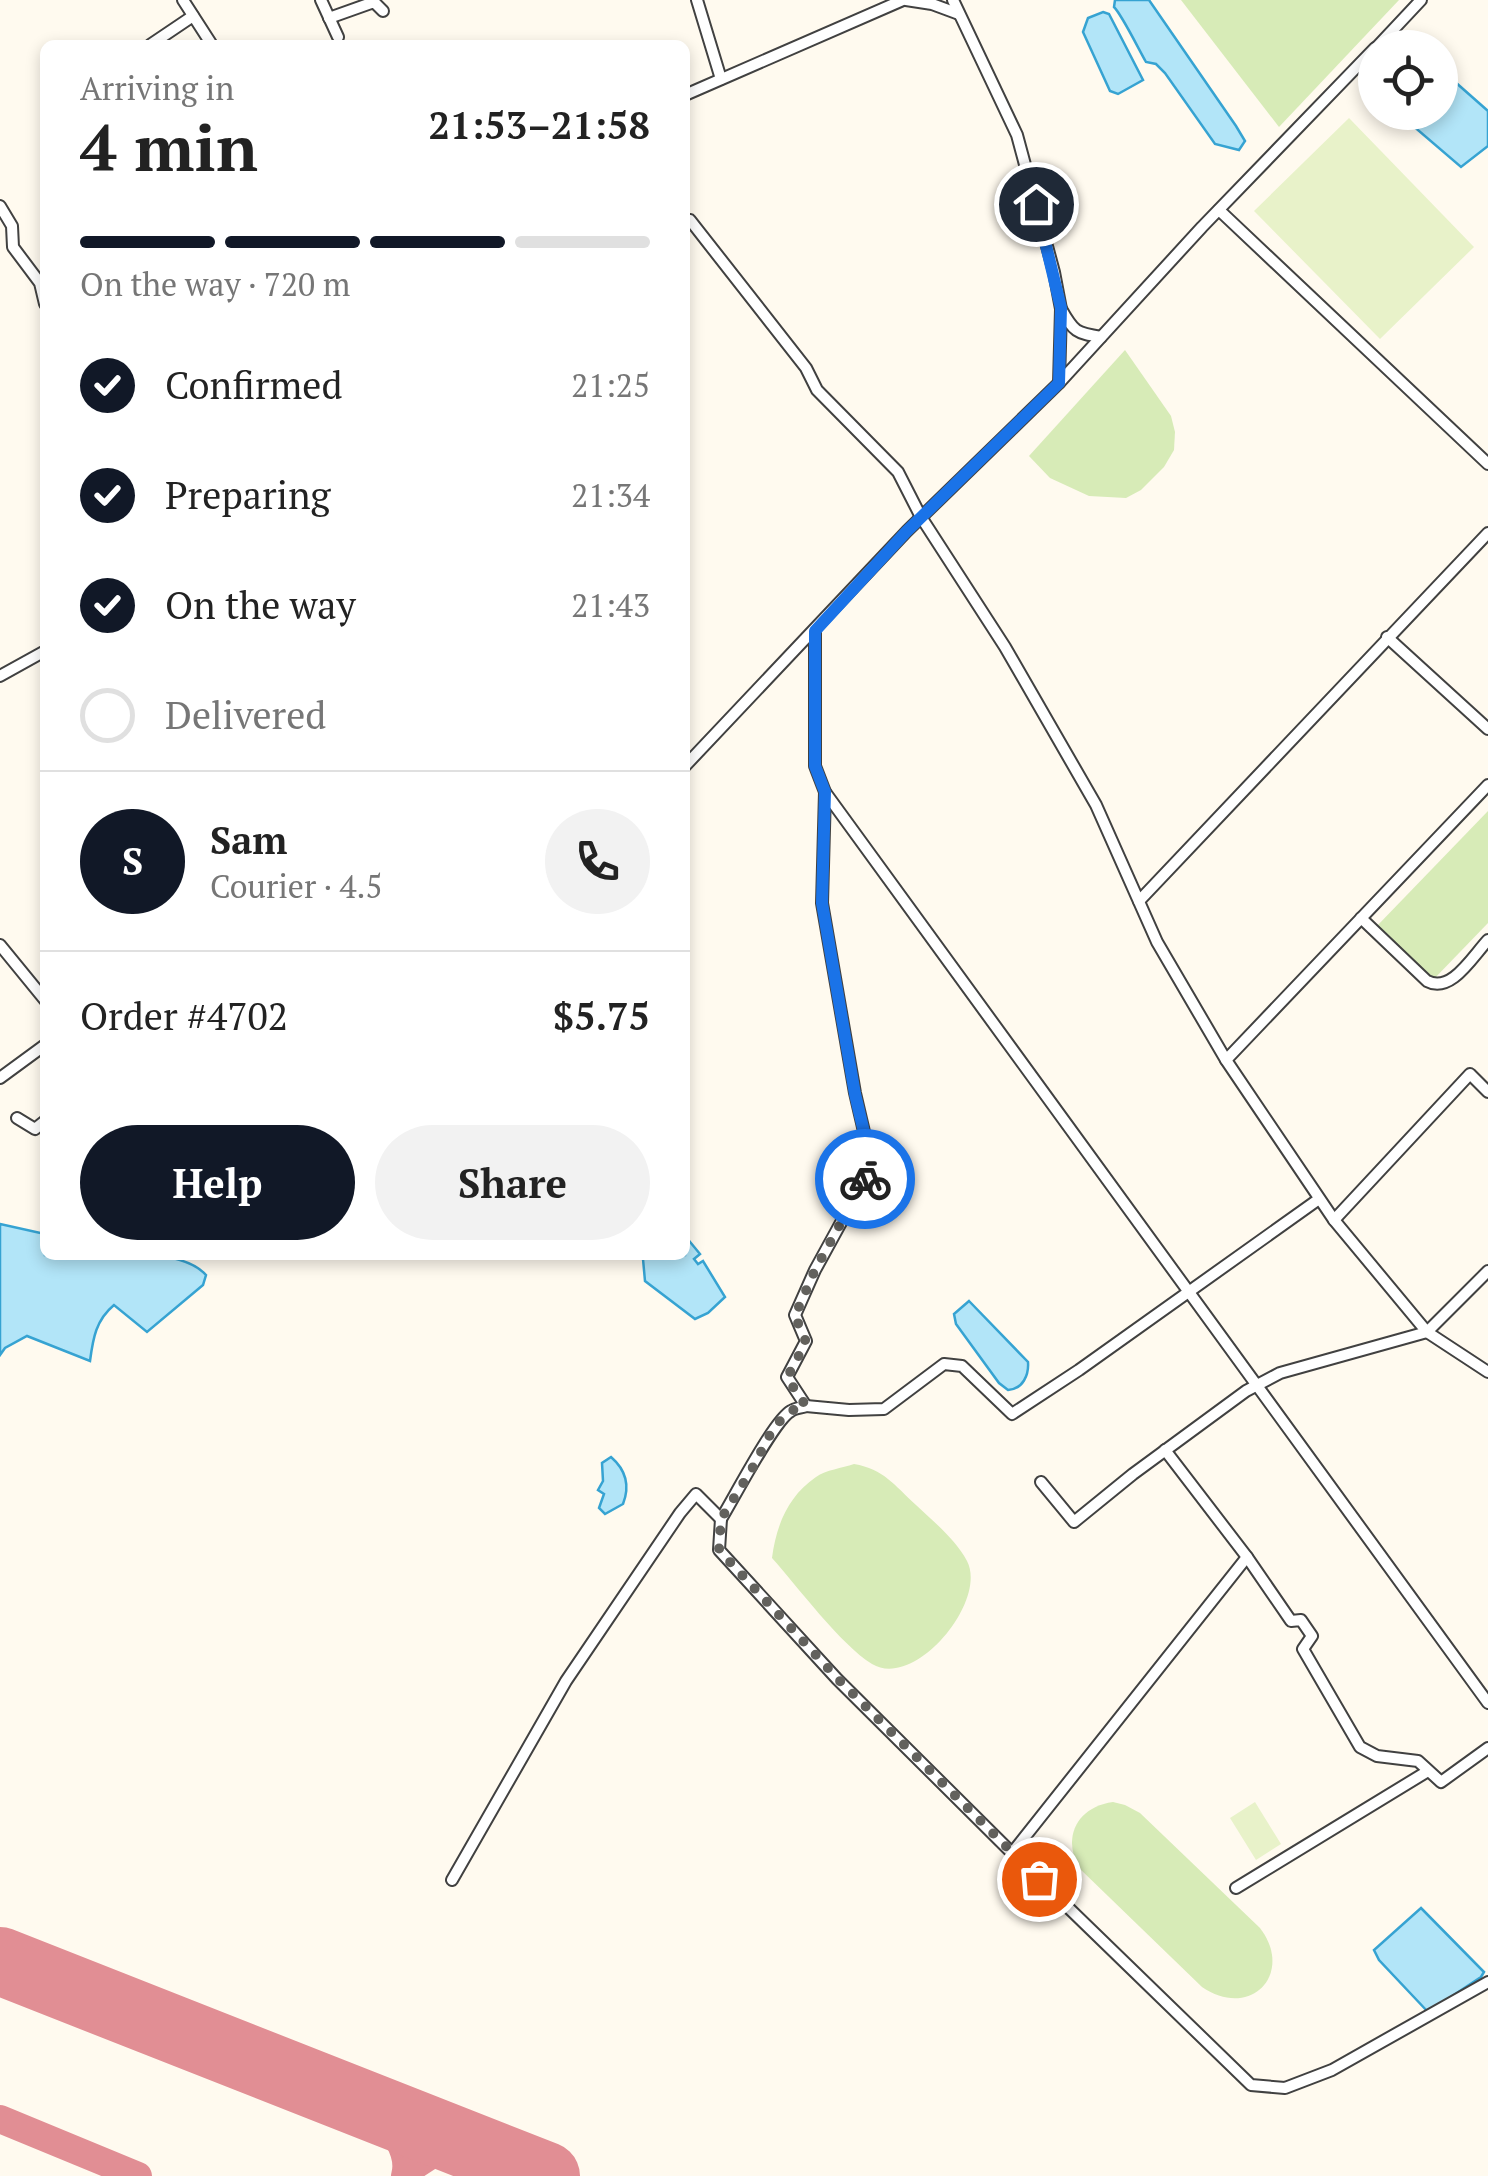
<!DOCTYPE html>
<meta charset="utf-8">
<style>
:root{--surface:#fff;--page:#f2f2f2;--text:#222;--muted:#767676;--line:#e0e0e0;--accent:#111827}
body{margin:0;font-family:"PT Serif",serif;background:var(--page);color:var(--text);height:100vh;display:flex;flex-direction:column;font-size:38px;white-space:nowrap}
*{box-sizing:border-box;margin:0}
p{font-size:32px;color:var(--muted)}
.icon{flex:none;width:55px;height:55px;fill:none;stroke:currentColor;stroke-width:2;stroke-linecap:round;stroke-linejoin:round}
.map{position:relative;flex:1;overflow:hidden}
.sheet{position:absolute;left:40px;top:40px;width:650px;height:1220px;display:flex;flex-direction:column;background:var(--surface);border-radius:15px;box-shadow:0 5px 15px #0003}
.sheet>*{flex:none}
.buttons{position:absolute;left:1358px;top:30px;display:grid;gap:20px}
.buttons a{display:grid;place-items:center;width:100px;height:100px;border-radius:50%;background:var(--surface);box-shadow:0 5px 15px #0003;font-size:50px}
.pin{position:absolute;display:grid;place-items:center;width:85px;height:85px;color:#fff;margin:-42px;border:5px solid #fff;border-radius:50%;box-shadow:0 2px 10px #0007}
.courier{position:absolute;display:grid;place-items:center;width:100px;height:100px;margin:-50px;border:8px solid #1a73e8;border-radius:50%;background:#fff;color:#222;box-shadow:0 2px 12px #0007}
.overview em{font-style:normal;font-weight:600}
.overview div{display:flex;flex-direction:column-reverse}
.overview{display:flex;align-items:center;justify-content:space-between;height:170px;padding:0 40px}
h1{font-size:65px;font-weight:600;line-height:75px}
.bar{display:grid;grid-template-columns:repeat(4,1fr);gap:15px 10px;align-content:center;height:120px;padding:0 40px}
.bar i{height:12px;border-radius:8px;background:var(--line)}
.bar .on{background:var(--accent)}
.bar p{grid-column:span 4}
.line{display:flex;align-items:center;gap:25px;padding:0 40px;border-top:2px solid var(--line)}
.line div{flex:1}
.round{display:grid;place-items:center;flex:none;width:105px;height:105px;border-radius:52px;background:var(--page)}
ol{padding:0 40px;list-style:none}
li{display:flex;align-items:center;gap:30px;height:110px}
li p{margin-inline-start:auto}
li .icon{padding:10px;border-radius:50%;background:var(--accent);color:#fff;stroke-width:4}
li:last-child{color:var(--muted)}
li i{width:55px;height:55px;border:5px solid var(--line);border-radius:50%}
.cta{display:flex;gap:20px;margin-top:auto;padding:20px 40px}
.cta a{flex:1;height:115px;border-radius:60px;background:var(--accent);color:#fff;font-size:40px;font-weight:600;line-height:115px;text-align:center}
.cta a+a{background:var(--page);color:var(--text)}
.map>svg:first-child{display:block}
</style>
<div class="map">
<svg width="1488" height="2176" viewBox="0 0 1488 2176">
<rect width="100%" height="100%" fill="#fffaef"/>
<g fill="#d7ebb7">
<polygon points="1181,0 1399,0 1279,127"/>
<polygon points="1125,350 1171,416 1175,432 1174,450 1164,467 1141,490 1126,498 1089,496 1050,478 1029,456"/>
<polygon points="1488,811 1488,923 1432,981 1376,927"/>
<path d="M854 1464C884 1469 894 1485 916 1505 933 1521 956 1540 967 1561 988 1601 915 1690 872 1664 841 1645 797 1586 772 1558 776 1526 788 1496 816 1477 826 1470 842 1468 854 1464Z"/>
<path d="M1113 1802 1125 1805 1140 1813 1260 1928C1295 1974 1250 2020 1202 1987L1079 1868C1062 1837 1077 1807 1113 1802Z"/>
</g>
<g fill="#e8f2c9">
<polygon points="1349,118 1474,247 1380,339 1254,211"/>
<polygon points="1255,1802 1281,1844 1256,1860 1230,1818"/>
</g>
<g fill="#b2e5f8" stroke="#36a3d2" stroke-width="2.5">
<path d="M1115 0H1149L1236 126 1245 141 1239 150 1215 144 1165 73 1156 64 1146 62C1138 48 1122 15 1114 7Z"/>
<polygon points="1103,12 1109,14 1143,80 1118,94 1110,91 1083,32 1088,18"/>
<polygon points="1440,78 1454,81 1488,111 1488,146 1461,167 1412,125 1405,113 1440,112"/>
<path d="M0 1224 45 1234V1255C86 1255 177 1243 206 1275L203 1285 147 1332 114 1305C96 1320 93 1338 90 1361L27 1336 5 1348 0 1355Z"/>
<polygon points="686,1237 700,1254 694,1259 698,1264 703,1261 725,1297 708,1313 695,1319 645,1281 643,1259 647,1255 685,1255"/>
<path d="M969 1301 1028 1362C1029 1375 1023 1389 1008 1390L999 1383 956 1324 954 1314Z"/>
<path d="M611 1457C626 1470 630 1486 623 1504L605 1514 599 1508 604 1494 598 1490 603 1481 602 1463Z"/>
<polygon points="1421,1908 1484,1972 1481,1977 1428,2012 1379,1960 1374,1950"/>
</g>
<g fill="none" stroke-linecap="round" stroke-linejoin="round">
<g stroke="#e18e94" stroke-width="28">
<path d="M375 2109C391 2127 412 2151 405 2176"/>
<polyline points="0,2119 138,2176"/>
<polyline points="408,2170 437,2151 477,2149"/>
</g>
<polyline stroke="#e18e94" stroke-width="68" points="0,1961 546,2176"/>
<defs>
<g id="street">
<polyline points="183,0 212,45"/>
<polyline points="321,0 338,37"/>
<polyline points="697,0 721,79"/>
<polyline points="906,0 932,4 959,14"/>
<polyline points="953,0 1017,135 1054,272 1061,309 1059,383"/>
<polyline points="329,18 374,2 383,11"/>
<polyline points="150,45 193,16"/>
<polyline points="1376,48 1421,0"/>
<polyline points="685,95 903,0"/>
<polyline points="0,206 12,226 13,247 40,283 45,304"/>
<polyline points="1219,210 1488,464"/>
<polyline points="690,220 806,368 817,390 898,472 921,517 1005,647 1096,805 1157,942 1226,1060 1334,1220 1427,1332 1488,1372"/>
<path d="M1061 309C1074 332 1076 333 1101 337"/>
<polyline points="1387,637 1488,729"/>
<polyline points="0,676 45,651"/>
<polyline points="685,766 907,531 1059,383 1202,227 1375,48"/>
<polyline points="825,792 1488,1703"/>
<polyline points="1139,901 1488,533"/>
<path d="M1361 918 1427 981C1451 994 1472 957 1488 940"/>
<polyline points="0,945 45,1000"/>
<polyline points="1226,1060 1488,785"/>
<polyline points="0,1078 45,1045"/>
<polyline points="17,1118 35,1129 45,1121"/>
<polyline points="1334,1220 1470,1074 1488,1092"/>
<polyline points="806,1406 849,1410 884,1409 944,1364 962,1366 1012,1414 1079,1370 1319,1199"/>
<polyline points="1165,1450 1247,1557 1012,1853 1251,2085 1285,2088 1332,2070 1488,1982"/>
<polyline points="1041,1482 1074,1522 1133,1474 1246,1391 1280,1373 1427,1332 1488,1271"/>
<polyline points="721,1519 719,1550 837,1679 1012,1853"/>
<polyline points="1247,1557 1291,1621 1301,1620 1312,1636 1303,1649 1360,1747 1377,1756 1418,1761 1441,1782 1488,1748"/>
<path d="M452 1880 566 1681 680 1513 696 1494 721 1519C734 1498 774 1420 791 1411 795 1408 801 1408 806 1406L787 1377 806 1341 795 1315 815 1270 872 1166 855 1093 822 903 825 792 815 766V631"/>
<polyline points="1236,1888 1428,1771"/>
</g>
</defs>
<use href="#street" stroke="#414141" stroke-width="14"/>
<use href="#street" stroke="#fff" stroke-width="10"/>
</g>
<g fill="none" stroke-linecap="round" stroke-linejoin="round">
<polyline stroke="#62615d" stroke-width="10" stroke-dasharray="0 18" points="865,1179 815,1270 795,1316 806,1342 787,1378 806,1406 790,1411 774,1427 752,1469 721,1519 719,1550 838,1679 1039,1879"/>
<polyline stroke="#1a73e8" stroke-width="12" points="865,1179 872,1166 855,1094 822,903 825,792 815,766 815,631 906,532 1059,383 1061,308 1036,204"/>
</g>
</svg>
<div class="buttons">
<a><svg class="icon" aria-label="locate" viewBox="0 0 24 24"><circle cx="12" cy="12" r="6"/><path d="M12 2v4M12 18v4M2 12h4M18 12h4"/></svg></a>
</div>
<div class="pin" style="left:1039px;top:1879px;background:#ea580c"><svg class="icon" aria-label="bag" viewBox="0 0 24 24"><path d="M5 8h14l-1 12H6zM9 8a3 3 0 0 1 6 0"/></svg></div>
<div class="pin" style="left:1036px;top:204px;background:#1f2937"><svg class="icon" aria-label="home" viewBox="0 0 24 24"><path d="M3 11l9-7 9 7M6 9v11h12V9"/></svg></div>
<div class="courier" style="left:865px;top:1179px"><svg class="icon" aria-label="bike" viewBox="0 0 24 24"><circle cx="6" cy="16" r="4"/><circle cx="18" cy="16" r="4"/><path d="M6 16l4-8h5l3 8M10 8l3 8H6M13 5h3"/></svg></div>
<section class="sheet">
<div class="overview"><div><h1>4 min</h1><p>Arriving in</p></div><em>21:53–21:58</em></div>
<div class="bar"><i class="on"></i><i class="on"></i><i class="on"></i><i></i><p>On the way · 720 m</p></div>
<ol>
<li><svg class="icon" aria-label="check" viewBox="0 0 24 24"><path d="M5 12l5 5 9-10"/></svg>Confirmed<p>21:25</p></li>
<li><svg class="icon" aria-label="check" viewBox="0 0 24 24"><path d="M5 12l5 5 9-10"/></svg>Preparing<p>21:34</p></li>
<li><svg class="icon" aria-label="check" viewBox="0 0 24 24"><path d="M5 12l5 5 9-10"/></svg>On the way<p>21:43</p></li>
<li><i></i>Delivered</li>
</ol>
<div class="line" style="height:180px"><b class="round" style="background:var(--accent);color:#fff">S</b><div><b>Sam</b><p>Courier · 4.5</p></div><a class="round"><svg class="icon" aria-label="phone" viewBox="0 0 24 24"><path d="M5 4h4l2 5-3 2q2 4 5 5l2-3 5 2v4C11 20 4 13 5 4z"/></svg></a></div>
<div class="line" style="height:130px"><div>Order #4702</div><b>$5.75</b></div>
<div class="cta"><a>Help</a><a>Share</a></div>
</section>
</div>
